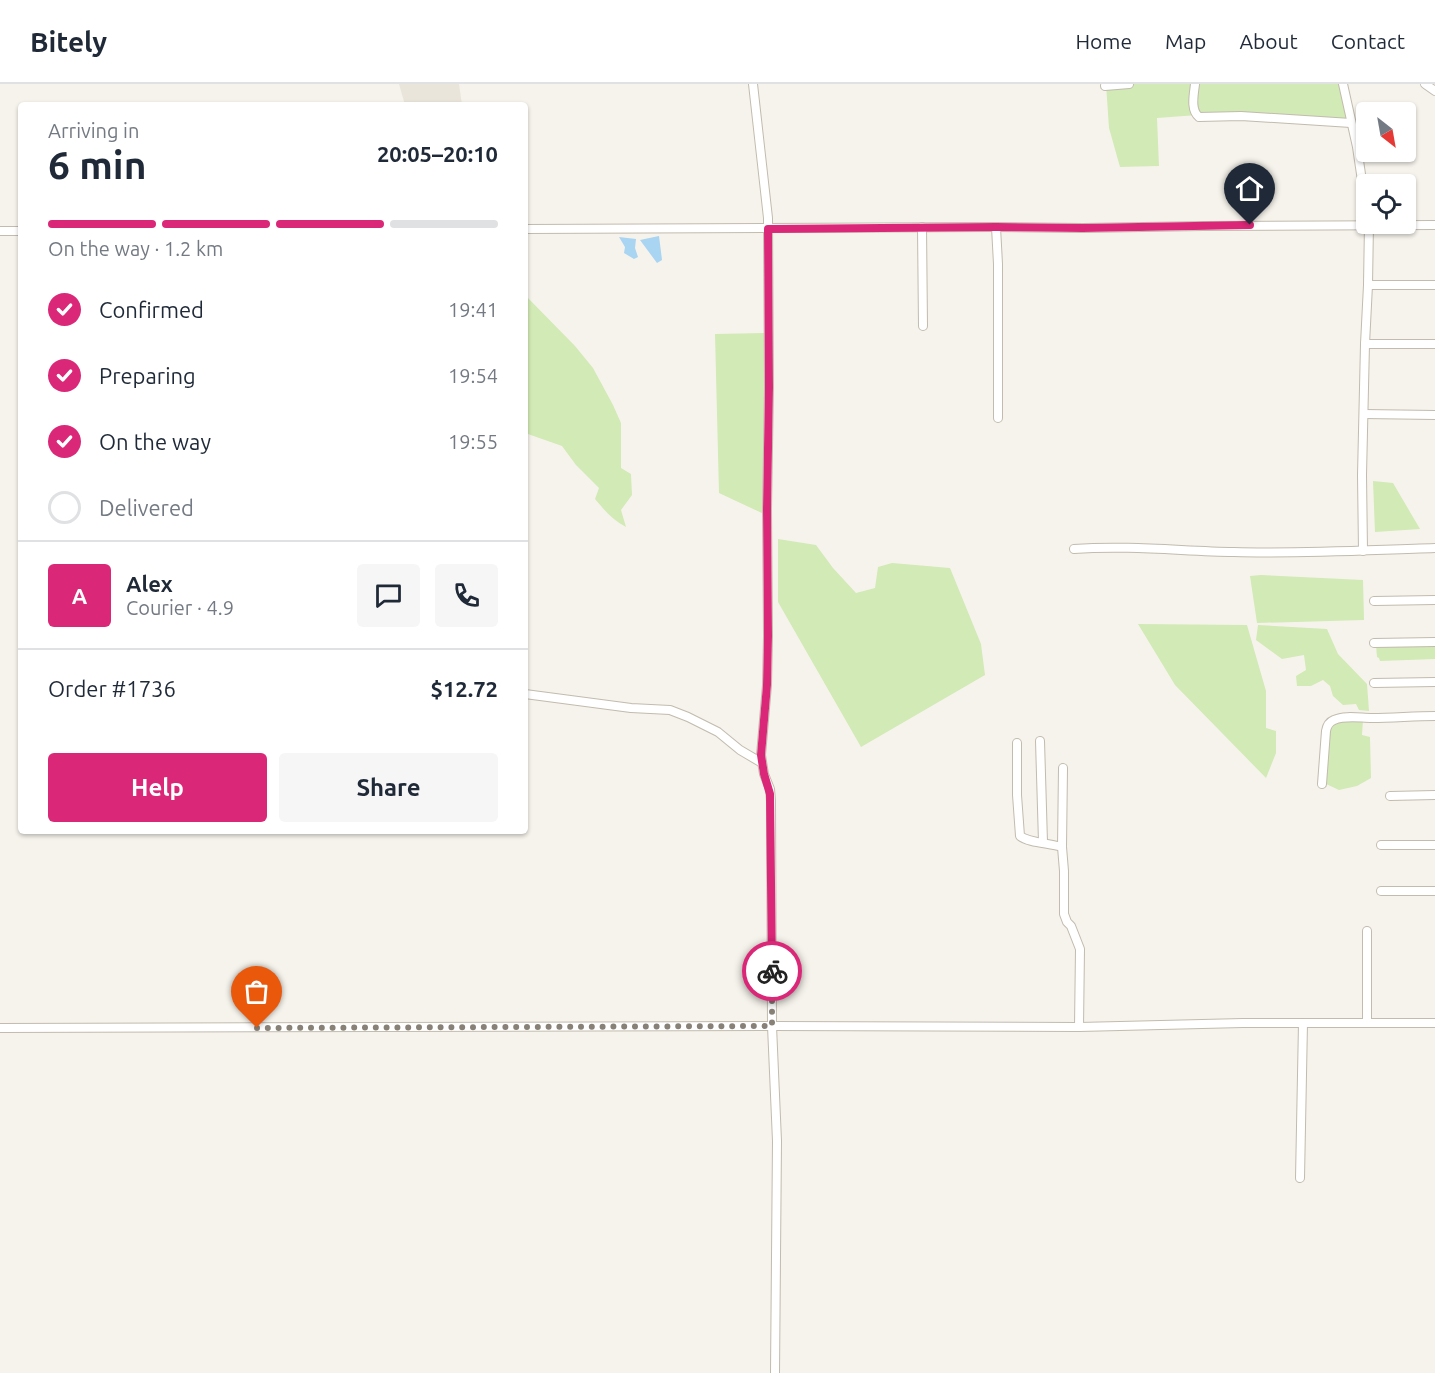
<!DOCTYPE html>
<meta charset="utf-8">
<style>
:root{--surface:#fff;--page:#f6f6f7;--text:#1f2937;--muted:#747a83;--line:#e0e1e3;--accent:#db2777}
body{margin:0;font-family:Ubuntu,sans-serif;background:var(--page);color:var(--text);height:100vh;display:flex;flex-direction:column;font-size:22px;white-space:nowrap}
*{box-sizing:border-box;margin:0}
p{font-size:20px;color:var(--muted)}
.icon{flex:none;width:33px;height:33px;fill:none;stroke:currentColor;stroke-width:2;stroke-linecap:round;stroke-linejoin:round}
.map{position:relative;flex:1;overflow:hidden}
.panel{position:absolute;left:18px;top:18px;width:510px;height:732px;display:flex;flex-direction:column;background:var(--surface);border-radius:6px;box-shadow:0 2px 4px #0004}
.panel>*{flex:none}
.needle{width:39px;rotate:149deg}
.fabs{position:absolute;left:1356px;top:18px;display:grid;gap:12px}
.fabs a{display:grid;place-items:center;width:60px;height:60px;border-radius:6px;background:var(--surface);box-shadow:0 2px 4px #0004;font-size:30px}
.pin{position:absolute;display:grid;place-items:center;width:51px;height:51px;color:#fff;margin:-62px -26px;border-radius:50% 50% 50% 0;rotate:-45deg;box-shadow:0 0 6px #0007}
.pin .icon{rotate:45deg}
.courier{position:absolute;display:grid;place-items:center;width:60px;height:60px;margin:-30px;border:4px solid #db2777;border-radius:50%;background:#fff;color:#222;box-shadow:0 2px 8px #0007}
.summary em{font-style:normal;font-weight:600}
.summary div{display:flex;flex-direction:column-reverse}
.summary{display:flex;align-items:center;justify-content:space-between;height:102px;padding:0 30px}
h1{font-size:39px;font-weight:600;line-height:45px}
.bar{display:grid;grid-template-columns:repeat(4,1fr);gap:9px 6px;align-content:center;height:72px;padding:0 30px}
.bar i{height:8px;border-radius:4px;background:var(--line)}
.bar .current{background:var(--accent)}
.bar p{grid-column:span 4}
.line{display:flex;align-items:center;gap:15px;padding:0 30px;border-top:2px solid var(--line)}
.line div{flex:1}
.round{display:grid;place-items:center;flex:none;width:63px;height:63px;border-radius:6px;background:var(--page)}
ol{padding:0 30px;list-style:none}
li{display:flex;align-items:center;gap:18px;height:66px}
li p{margin-inline-start:auto}
li .icon{padding:6px;border-radius:50%;background:var(--accent);color:#fff;stroke-width:4}
li:last-child{color:var(--muted)}
li i{width:33px;height:33px;border:3px solid var(--line);border-radius:50%}
.cta{display:flex;gap:12px;margin-top:auto;padding:12px 30px}
.cta a{flex:1;height:69px;border-radius:6px;background:var(--accent);color:#fff;font-size:24px;font-weight:600;line-height:69px;text-align:center}
.cta a+a{background:var(--page);color:var(--text)}
header{display:flex;align-items:center;gap:36px;box-sizing:border-box;height:84px;padding:0 30px;background:var(--surface);border-bottom:2px solid var(--line)}
header strong{font-size:28px}
nav{display:flex;gap:33px;margin-inline-start:auto;font-size:21px}
.map>svg:first-child{display:block}
</style>
<header>
<strong>Bitely</strong>
<nav><a>Home</a><a>Map</a><a>About</a><a>Contact</a></nav>
</header>
<div class="map">
<svg width="1435" height="1289" viewBox="0 0 1435 1289">
<rect width="100%" height="100%" fill="#f6f3ec"/>
<polygon fill="#eae5da" points="399,0 459,0 462,21 405,21"/>
<g fill="#d2eab5">
<polygon points="1106,0 1341,0 1346,35 1342,38 1238,28 1157,34 1159,82 1120,83 1109,44"/>
<path d="M525 211 575 262 593 284 613 321 621 339V384L631 390 632 411 621 426 626 443C613 436 604 426 595 415L599 404 576 381 562 362 525 349Z"/>
<polygon points="767,249 766,431 719,409 715,250"/>
<polygon points="1373,397 1393,399 1420,445 1375,448"/>
<polygon points="778,455 816,461 833,484 856,509 875,504 878,483 892,479 950,484 981,560 985,591 861,663 778,518"/>
<polygon points="1261,491 1363,496 1364,536 1257,539 1250,492"/>
<polygon points="1138,540 1247,541 1266,607 1266,644 1276,647 1276,669 1266,694 1175,601"/>
<polygon points="1258,541 1327,545 1338,570 1367,600 1369,627 1359,626 1356,620 1343,621 1333,612 1330,602 1323,596 1311,602 1297,602 1296,592 1306,586 1304,571 1282,575 1256,556"/>
<polygon points="1376,561 1435,561 1435,575 1380,577 1379,574 1377,573"/>
<polygon points="1338,636 1363,636 1362,651 1370,653 1371,694 1357,702 1339,706 1324,699 1330,643"/>
</g>
<g fill="#a9d4f2">
<polygon points="659,152 662,176 657,179 640,156"/>
<polygon points="619,153 636,155 635,164 638,173 634,175 624,169 625,163"/>
</g>
<g fill="none" stroke-linecap="round" stroke-linejoin="round">
<defs>
<g id="minor">
<polyline points="753,0 768,134 769,303 767,425 768,552 767,601 761,671 764,690 770,705 771,717 772,942 777,1057 775,1289"/>
<path d="M1195 0C1194 10 1190 26 1199 33L1241 32 1351 39"/>
<polyline points="1343,0 1357,63 1366,124"/>
<polyline points="1425,0 1435,7"/>
<polyline points="1105,2 1129,0"/>
<polyline points="922,143 923,242"/>
<polyline points="996,143 998,180 998,334"/>
<polyline points="525,145 996,143 1083,144 1203,142 1435,141"/>
<polyline points="0,147 21,147"/>
<polyline points="1368,201 1435,201"/>
<polyline points="1365,260 1435,260"/>
<polyline points="1364,330 1435,331"/>
<path d="M1074 465C1128 461 1181 467 1234 468 1301 470 1368 466 1435 464"/>
<polyline points="1363,467 1362,391 1365,260 1368,201 1369,140"/>
<polyline points="1374,517 1435,516"/>
<polyline points="1374,559 1435,558"/>
<polyline points="1374,599 1435,598"/>
<polyline points="525,610 631,624 670,626 688,633 718,648 740,666 762,679"/>
<polyline points="1040,657 1043,758"/>
<path d="M1017 659V711L1020 752C1029 759 1050 759 1062 763"/>
<polyline points="1063,684 1062,763 1064,787 1064,830 1067,838 1071,842 1080,865 1079,943"/>
<path d="M1322 700 1326 647C1327 641 1329 638 1334 636 1345 631 1360 634 1372 634 1393 634 1414 632 1435 632"/>
<polyline points="1390,712 1435,711"/>
<polyline points="1381,761 1435,761"/>
<polyline points="1381,807 1435,807"/>
<polyline points="1367,939 1367,847"/>
<polyline points="0,944 772,942 1079,943 1243,939 1435,939"/>
<polyline points="1300,1094 1303,939"/>
</g>
</defs>
<use href="#minor" stroke="#c2bbae" stroke-width="10"/>
<use href="#minor" stroke="#fff" stroke-width="8"/>
</g>
<g fill="none" stroke-linecap="round" stroke-linejoin="round">
<polyline stroke="#878178" stroke-width="6" stroke-dasharray="0 10.8" points="257,944 772,942 772,887"/>
<polyline stroke="#db2777" stroke-width="8" points="772,887 770,710 764,690 761,671 767,601 768,552 767,425 769,303 768,145 996,143 1083,144 1250,141"/>
</g>
</svg>
<div class="fabs">
<a><svg class="needle" viewBox="-14 -14 28 28"><path d="M0-13l5 13h-10z" fill="#e53935"/><path d="M0 13l5-13h-10z" fill="#747a83"/></svg></a>
<a><svg class="icon" aria-label="locate" viewBox="0 0 24 24"><circle cx="12" cy="12" r="6"/><path d="M12 2v4M12 18v4M2 12h4M18 12h4"/></svg></a>
</div>
<div class="pin" style="left:257px;top:944px;background:#ea580c"><svg class="icon" aria-label="bag" viewBox="0 0 24 24"><path d="M5 8h14l-1 12H6zM9 8a3 3 0 0 1 6 0"/></svg></div>
<div class="pin" style="left:1250px;top:141px;background:#1f2937"><svg class="icon" aria-label="home" viewBox="0 0 24 24"><path d="M3 11l9-7 9 7M6 9v11h12V9"/></svg></div>
<div class="courier" style="left:772px;top:887px"><svg class="icon" aria-label="bike" viewBox="0 0 24 24"><circle cx="6" cy="16" r="4"/><circle cx="18" cy="16" r="4"/><path d="M6 16l4-8h5l3 8M10 8l3 8H6M13 5h3"/></svg></div>
<section class="panel">
<div class="summary"><div><h1>6 min</h1><p>Arriving in</p></div><em>20:05–20:10</em></div>
<div class="bar"><i class="current"></i><i class="current"></i><i class="current"></i><i></i><p>On the way · 1.2 km</p></div>
<ol>
<li><svg class="icon" aria-label="check" viewBox="0 0 24 24"><path d="M5 12l5 5 9-10"/></svg>Confirmed<p>19:41</p></li>
<li><svg class="icon" aria-label="check" viewBox="0 0 24 24"><path d="M5 12l5 5 9-10"/></svg>Preparing<p>19:54</p></li>
<li><svg class="icon" aria-label="check" viewBox="0 0 24 24"><path d="M5 12l5 5 9-10"/></svg>On the way<p>19:55</p></li>
<li><i></i>Delivered</li>
</ol>
<div class="line" style="height:108px"><b class="round" style="background:var(--accent);color:#fff">A</b><div><b>Alex</b><p>Courier · 4.9</p></div><a class="round"><svg class="icon" aria-label="chat" viewBox="0 0 24 24"><path d="M4 5h16v11H9l-5 4z"/></svg></a><a class="round"><svg class="icon" aria-label="phone" viewBox="0 0 24 24"><path d="M5 4h4l2 5-3 2q2 4 5 5l2-3 5 2v4C11 20 4 13 5 4z"/></svg></a></div>
<div class="line" style="height:78px"><div>Order #1736</div><b>$12.72</b></div>
<div class="cta"><a>Help</a><a>Share</a></div>
</section>
</div>
